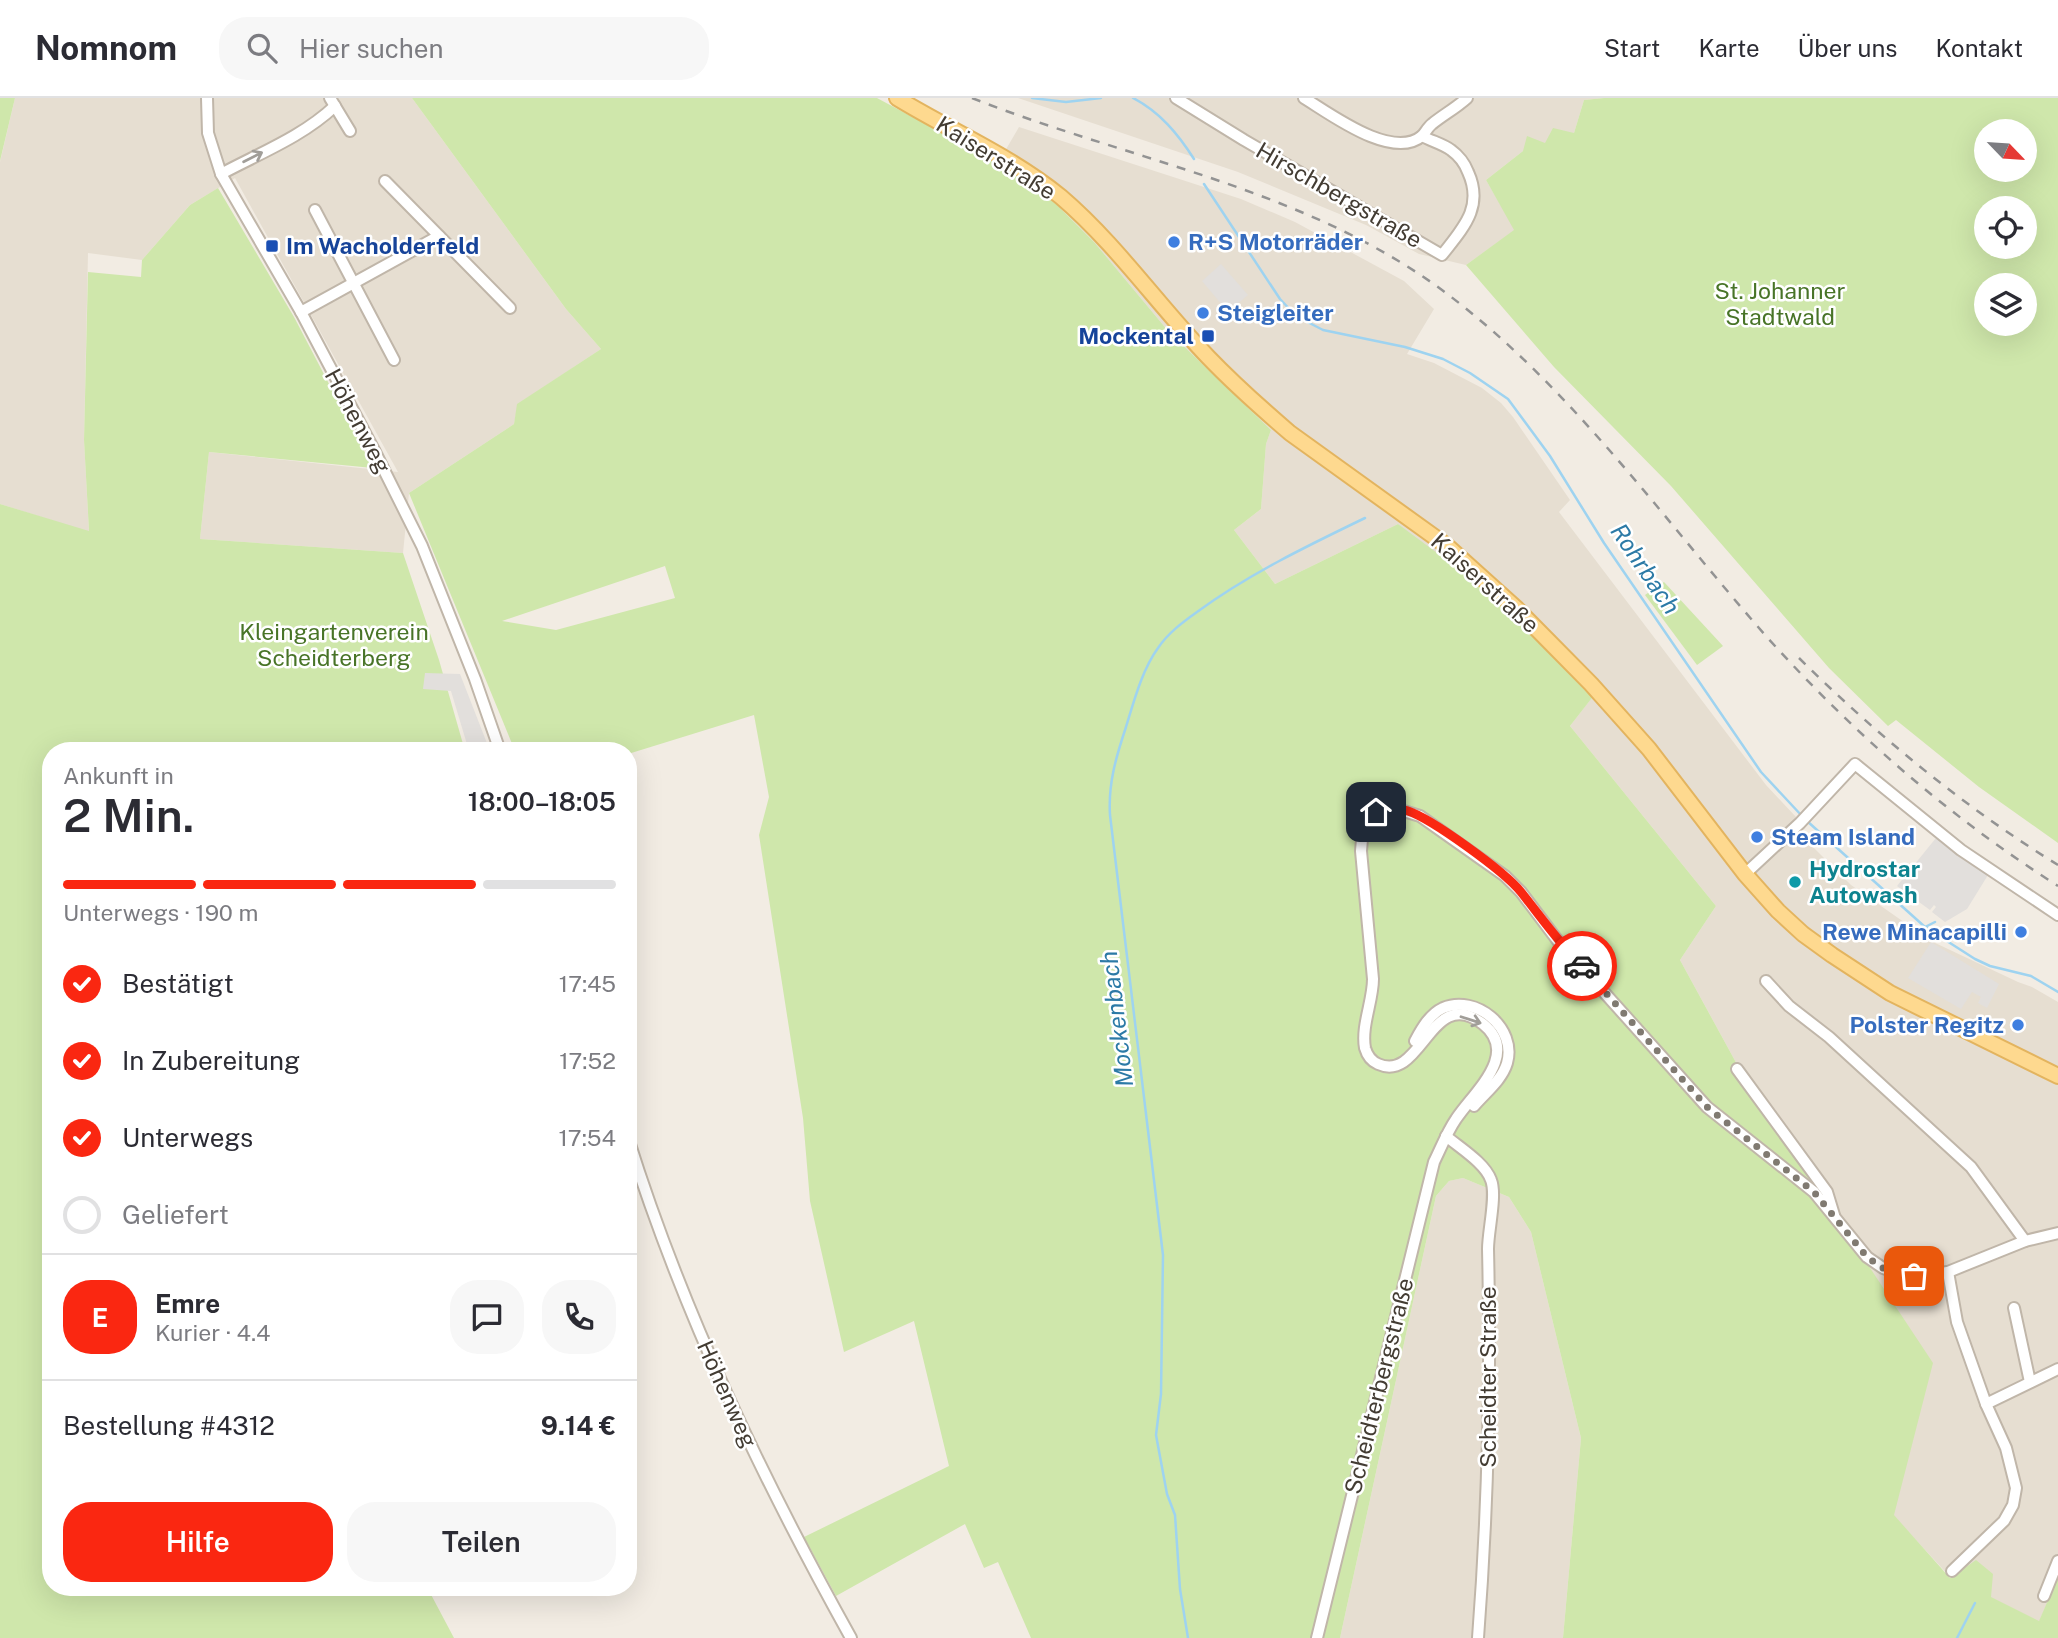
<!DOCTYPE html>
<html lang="de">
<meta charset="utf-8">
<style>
:root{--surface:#fff;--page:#f7f7f7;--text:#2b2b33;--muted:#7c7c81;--line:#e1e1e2;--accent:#fa2711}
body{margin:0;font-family:"Public Sans",sans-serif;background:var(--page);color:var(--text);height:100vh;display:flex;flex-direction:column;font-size:26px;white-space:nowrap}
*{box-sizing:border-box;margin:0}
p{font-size:23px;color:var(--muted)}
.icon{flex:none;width:38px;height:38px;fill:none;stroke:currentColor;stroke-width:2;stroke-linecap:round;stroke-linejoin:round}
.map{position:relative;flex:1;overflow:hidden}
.panel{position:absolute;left:42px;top:644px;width:595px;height:854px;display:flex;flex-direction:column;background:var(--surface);border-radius:28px;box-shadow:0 7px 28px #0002}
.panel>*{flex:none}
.needle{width:46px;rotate:115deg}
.tools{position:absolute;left:1974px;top:21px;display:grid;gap:14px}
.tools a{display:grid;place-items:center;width:63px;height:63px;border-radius:50%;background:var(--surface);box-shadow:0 7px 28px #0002;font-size:35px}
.pin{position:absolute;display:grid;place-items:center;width:60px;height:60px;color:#fff;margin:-30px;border-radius:14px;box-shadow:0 4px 10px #0006}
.courier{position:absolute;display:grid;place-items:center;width:70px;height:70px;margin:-35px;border:5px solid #fa2711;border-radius:50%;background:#fff;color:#222;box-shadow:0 2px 9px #0007}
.overview em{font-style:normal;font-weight:600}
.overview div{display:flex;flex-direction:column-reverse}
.overview{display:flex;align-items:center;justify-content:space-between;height:119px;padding:0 21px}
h1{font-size:46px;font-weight:600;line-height:52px}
.bar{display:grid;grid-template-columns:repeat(4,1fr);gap:10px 7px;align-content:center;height:84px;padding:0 21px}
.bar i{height:9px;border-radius:5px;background:var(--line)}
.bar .current{background:var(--accent)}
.bar p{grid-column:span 4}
.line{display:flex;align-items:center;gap:18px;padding:0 21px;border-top:2px solid var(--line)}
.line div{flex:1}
.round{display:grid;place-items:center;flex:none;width:74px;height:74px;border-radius:28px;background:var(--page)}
ol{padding:0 21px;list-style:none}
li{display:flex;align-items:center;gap:21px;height:77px}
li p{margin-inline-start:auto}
li .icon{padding:7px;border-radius:50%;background:var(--accent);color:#fff;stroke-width:4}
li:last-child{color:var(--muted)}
li i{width:38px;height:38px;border:4px solid var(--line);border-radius:50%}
.primary-button{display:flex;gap:14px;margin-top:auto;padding:14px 21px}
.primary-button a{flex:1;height:80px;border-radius:28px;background:var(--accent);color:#fff;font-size:28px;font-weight:600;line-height:80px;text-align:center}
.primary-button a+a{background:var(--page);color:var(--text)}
header{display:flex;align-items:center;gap:42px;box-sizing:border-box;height:98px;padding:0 35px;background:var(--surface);border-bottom:2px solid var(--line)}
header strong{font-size:33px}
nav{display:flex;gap:38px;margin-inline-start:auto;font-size:24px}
.search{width:490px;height:63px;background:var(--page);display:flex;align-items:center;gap:18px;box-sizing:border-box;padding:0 24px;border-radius:28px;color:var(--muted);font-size:26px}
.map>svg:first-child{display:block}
</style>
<header>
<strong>Nomnom</strong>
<div class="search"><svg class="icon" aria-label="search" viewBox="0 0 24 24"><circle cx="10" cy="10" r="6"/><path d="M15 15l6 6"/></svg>Hier suchen</div>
<nav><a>Start</a><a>Karte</a><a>Über uns</a><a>Kontakt</a></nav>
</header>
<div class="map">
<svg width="2058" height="1540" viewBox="0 0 2058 1540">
<rect width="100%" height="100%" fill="#f2ece3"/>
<g fill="#e6ded1">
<polygon points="15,0 412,0 566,211 601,251 518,306 514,326 409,395 403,455 200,441 209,354 398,374 235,80 190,107 142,162 88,155 84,342 89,434 0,406 0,64"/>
<polygon points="1018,0 1604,0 1584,2 1574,35 1523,53 1486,82 1515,132 1466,167 1419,156 1366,127 1238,74"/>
<polygon points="1019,29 1241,101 1295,124 1404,183 1434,211 1407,256 1434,265 1482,290 1501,305 1513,319 1570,402 1559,414 1766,687 1796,719 1791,727 1851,787 1931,843 2018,884 2032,889 2058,904 2058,1479 2039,1524 1951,1480 1893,1417 1932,1265 1745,981 1680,862 1716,808 1570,628 1594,597 1398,426 1275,486 1234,432 1261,411 1266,346 1271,332 1169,234 1094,144 1056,106 998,65"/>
<polygon points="1463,1080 1509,1099 1531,1134 1581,1340 1563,1540 1340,1540 1436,1098 1449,1083"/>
</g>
<g fill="#cfe7ab" fill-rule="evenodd">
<polygon points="0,0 15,0 0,63"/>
<path d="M412 0H877L998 65 1056 106 1094 144 1169 234 1271 332 1266 346 1261 411 1234 432 1275 486 1398 426 1491 495 1595 596 1570 628 1716 808 1680 862 1745 981 1933 1265 1894 1417 1950 1480 1976 1462 1993 1476 1991 1499 2039 1523 2058 1479V1540H1563L1581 1340 1531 1134 1509 1099 1463 1080 1449 1083 1436 1098 1340 1540H1031L998 1464 984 1470 965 1426 836 1498 804 1439 949 1368 914 1223 844 1254 810 1103 803 1020 759 737 769 699 754 617 628 656V653H515L409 395 514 326 517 306 601 251 566 211ZM665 468 675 500 556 532 502 523Z"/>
<path d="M1604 0H2058V745L1979 689 1896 622 1888 628 1829 570 1671 388 1554 269 1466 167 1514 132 1486 82 1523 53 1527 38 1545 45 1553 30 1574 35 1584 2ZM1986 33H2025V72H1986ZM1986 110H2025V149H1986ZM1986 187H2025V226H1986Z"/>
<polygon points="218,90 294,219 373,370 209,354 200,441 403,455 439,562 465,653 51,653 51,1489 427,1489 454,1540 0,1540 0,406 89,433 84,342 88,174 141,179 142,162 190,107"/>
<polygon points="1664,484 1723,548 1697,567 1645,497"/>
</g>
<g fill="#e2dfdc">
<polygon points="1221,166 1248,197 1228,214 1202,183"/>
<polygon points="425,575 460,576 490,653 469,653 451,593 423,591"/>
<polygon points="1936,740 1988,777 1967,811 1945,824 1932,814 1936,809 1934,807 1930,812 1897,788"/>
<polygon points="1931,844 1999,886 1987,910 1978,905 1981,899 1972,894 1961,911 1908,880"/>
</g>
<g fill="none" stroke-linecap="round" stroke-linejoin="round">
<g stroke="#9ed3f0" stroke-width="2.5">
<polyline points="1032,0 1066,4 1101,0"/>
<path d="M1133 0C1160 14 1178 36 1194 61"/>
<polyline points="1204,86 1280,201 1296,218 1323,232 1405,249 1443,261 1470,275 1508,301 1550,358 1604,445 1761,674 1802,718"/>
<polyline points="1807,723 1925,829 1975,861 1990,868 2031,878 2058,894"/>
<polyline points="1925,829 1935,824"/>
<path d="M1188 1540 1180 1491 1175 1417 1167 1396 1156 1337 1161 1296 1163 1157 1110 717C1108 686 1116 659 1126 629 1134 603 1142 572 1158 550 1168 535 1183 524 1197 514 1249 476 1307 448 1365 420"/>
<polyline points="1957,1540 1975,1505"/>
</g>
<defs>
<g id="minor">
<polyline points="207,0 208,35 221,76 301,214 374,352 422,448 475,581 500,653"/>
<polyline points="330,0 350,33"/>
<path d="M1176 0 1244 42 1442 157C1463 130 1484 109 1468 74 1465 66 1458 57 1451 52 1443 46 1431 43 1422 38"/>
<path d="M1304 0C1329 15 1392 63 1422 38 1425 35 1428 29 1432 26 1443 17 1456 10 1467 0"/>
<path d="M221 76C260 55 302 39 335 8"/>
<polyline points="385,83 510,210"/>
<polyline points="315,112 394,262"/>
<polyline points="301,214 439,138"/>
<polyline points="1745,776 1800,725 1855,666 1961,752 2058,817"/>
<polyline points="1766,883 1789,908 1829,939 1971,1069 2025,1143"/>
<path d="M1415 943C1422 930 1430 916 1443 910 1476 896 1517 930 1507 965 1502 982 1485 995 1474 1008"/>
<polyline points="1737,971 1827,1094 1834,1117"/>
<path d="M1446 1038C1460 1050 1485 1065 1491 1082 1497 1097 1488 1133 1488 1151 1491 1281 1488 1410 1478 1540"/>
<path d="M628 1040C683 1215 762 1380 851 1540"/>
<polyline points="1948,1174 1957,1224 1986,1306 2006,1350 2016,1390 2013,1407 2004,1423 1952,1473"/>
<polyline points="2014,1210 2030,1284"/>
<polyline points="1986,1306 2058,1271"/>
<polyline points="2044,1498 2058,1463"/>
<path d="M1317 1540 1434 1064C1441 1050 1447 1034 1456 1021 1473 995 1521 956 1483 926 1431 885 1422 986 1378 966 1371 963 1367 957 1365 950 1361 928 1373 903 1373 881L1361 753 1363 729 1376 714 1394 710 1420 718 1505 778 1521 794 1558 843 1707 1009 1814 1094 1867 1159 1883 1170 1900 1176 1914 1178 1948 1174 2025 1143 2058 1135"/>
</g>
<path id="major" d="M897 0C951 33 1011 58 1061 99 1116 146 1158 207 1208 259 1234 286 1262 311 1290 335L1447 448 1517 511 1591 586 1649 651 1745 776 1778 813 1803 836 1832 857 1890 895 2058 978"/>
</defs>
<use href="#minor" stroke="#c0b6a9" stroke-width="14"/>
<use href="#major" stroke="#e3b45f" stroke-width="18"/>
<use href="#minor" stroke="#fff" stroke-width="10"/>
<use href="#major" stroke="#fed98f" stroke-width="14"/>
<g stroke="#939393" stroke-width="2.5" stroke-dasharray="9 9" stroke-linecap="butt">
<path d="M972 0C1129 62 1303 90 1442 192 1570 287 1662 420 1766 538 1853 635 1948 718 2058 788"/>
<path d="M1799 560C1878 638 1964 709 2058 767"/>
</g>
</g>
<defs><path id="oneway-shaft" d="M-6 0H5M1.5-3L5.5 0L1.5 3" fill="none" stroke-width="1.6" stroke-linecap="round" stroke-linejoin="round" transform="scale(1.75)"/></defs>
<g stroke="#a19e99">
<use href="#oneway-shaft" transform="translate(253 59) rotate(-27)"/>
<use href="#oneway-shaft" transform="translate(1471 922) rotate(18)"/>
</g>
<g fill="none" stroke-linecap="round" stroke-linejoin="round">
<polyline stroke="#807a71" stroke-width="7" stroke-dasharray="0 12.6" points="1582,868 1707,1009 1814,1094 1867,1159 1883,1170 1900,1176 1914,1178"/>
<path stroke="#fa2711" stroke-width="9" d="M1376 714C1386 710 1397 709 1408 713 1432 721 1504 773 1521 794 1541 819 1559 845 1582 868"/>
</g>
<g fill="#3f7fe0" stroke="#fff" stroke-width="2.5">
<circle cx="1174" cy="144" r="7"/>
<circle cx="1203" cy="215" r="7"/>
<circle cx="1757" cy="739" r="7"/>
<circle cx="2021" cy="834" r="7"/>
<circle cx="2018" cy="927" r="7"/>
</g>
<g fill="#1a4fb4" stroke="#fff" stroke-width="2.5">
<rect x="265" y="141" width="14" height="14" rx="3.5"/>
<rect x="1201" y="231" width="14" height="14" rx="3.5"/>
</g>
<circle fill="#0f9aa8" stroke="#fff" stroke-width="2.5" cx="1795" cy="784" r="7"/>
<g text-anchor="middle" stroke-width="5" stroke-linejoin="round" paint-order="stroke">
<g font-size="23" fill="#433c33" stroke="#fff">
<text transform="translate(996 60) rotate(32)" y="8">Kaiserstraße</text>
<text transform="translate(1339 97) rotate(30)" y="8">Hirschbergstraße</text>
<text transform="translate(358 323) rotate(62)" y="8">Höhenweg</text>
<text transform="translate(1485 485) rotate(42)" y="8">Kaiserstraße</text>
<text transform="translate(1488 1279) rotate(-90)" y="8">Scheidter Straße</text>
<text transform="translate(1379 1288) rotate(-76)" y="8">Scheidterbergstraße</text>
<text transform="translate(727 1296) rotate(66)" y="8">Höhenweg</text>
</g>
<g font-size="23" font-weight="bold" fill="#366cbe" stroke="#fff" text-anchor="start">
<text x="1188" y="152">R+S Motorräder</text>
<text x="1217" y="223">Steigleiter</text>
<text x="1771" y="747">Steam Island</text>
<text x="2007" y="842" text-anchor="end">Rewe Minacapilli</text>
<text x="2004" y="935" text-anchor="end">Polster Regitz</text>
</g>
<g font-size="23" font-weight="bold" fill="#164399" stroke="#fff" text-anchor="start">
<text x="286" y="156">Im Wacholderfeld</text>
<text x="1194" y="246" text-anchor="end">Mockental</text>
</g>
<g font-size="23" fill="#487427" stroke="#fff">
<text x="1780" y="201">St. Johanner<tspan x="1780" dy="26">Stadtwald</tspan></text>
<text x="334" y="542">Kleingartenverein<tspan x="334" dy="26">Scheidterberg</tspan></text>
</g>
<g font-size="23" font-weight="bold" fill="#0d838f" stroke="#fff" text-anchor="start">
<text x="1809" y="779">Hydrostar<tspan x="1809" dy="26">Autowash</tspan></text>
</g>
<g font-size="24" font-style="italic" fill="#2c7aa6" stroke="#fff">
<text transform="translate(1645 471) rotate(56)" y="8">Rohrbach</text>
<text transform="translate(1117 921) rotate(-97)" y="8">Mockenbach</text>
</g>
</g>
</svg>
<div class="tools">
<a><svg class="needle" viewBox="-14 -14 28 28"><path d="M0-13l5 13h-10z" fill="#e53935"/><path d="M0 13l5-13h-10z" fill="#7c7c81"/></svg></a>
<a><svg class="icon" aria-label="locate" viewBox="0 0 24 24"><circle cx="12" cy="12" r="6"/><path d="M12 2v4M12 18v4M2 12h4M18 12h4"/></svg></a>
<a><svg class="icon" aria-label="layers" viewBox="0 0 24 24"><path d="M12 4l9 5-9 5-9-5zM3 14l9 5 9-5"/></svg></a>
</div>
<div class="pin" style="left:1914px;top:1178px;background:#ea580c"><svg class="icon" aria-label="bag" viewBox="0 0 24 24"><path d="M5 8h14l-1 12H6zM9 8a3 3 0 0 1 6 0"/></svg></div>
<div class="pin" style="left:1376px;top:714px;background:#1f2937"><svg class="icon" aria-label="home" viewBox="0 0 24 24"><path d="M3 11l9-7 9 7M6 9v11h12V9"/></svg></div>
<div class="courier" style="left:1582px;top:868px"><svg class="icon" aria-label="car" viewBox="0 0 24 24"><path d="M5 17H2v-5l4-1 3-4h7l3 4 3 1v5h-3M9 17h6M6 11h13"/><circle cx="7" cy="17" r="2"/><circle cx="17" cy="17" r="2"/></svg></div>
<section class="panel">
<div class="overview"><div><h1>2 Min.</h1><p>Ankunft in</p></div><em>18:00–18:05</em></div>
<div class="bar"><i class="current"></i><i class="current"></i><i class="current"></i><i></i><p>Unterwegs · 190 m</p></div>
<ol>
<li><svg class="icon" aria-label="check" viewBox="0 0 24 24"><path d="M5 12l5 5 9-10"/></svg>Bestätigt<p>17:45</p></li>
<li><svg class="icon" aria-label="check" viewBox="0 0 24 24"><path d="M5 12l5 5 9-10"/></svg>In Zubereitung<p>17:52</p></li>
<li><svg class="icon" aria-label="check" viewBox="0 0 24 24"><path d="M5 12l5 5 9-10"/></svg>Unterwegs<p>17:54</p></li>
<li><i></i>Geliefert</li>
</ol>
<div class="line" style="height:126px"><b class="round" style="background:var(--accent);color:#fff">E</b><div><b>Emre</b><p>Kurier · 4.4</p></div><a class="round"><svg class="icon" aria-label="chat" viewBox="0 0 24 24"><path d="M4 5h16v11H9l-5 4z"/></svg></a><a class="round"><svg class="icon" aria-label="phone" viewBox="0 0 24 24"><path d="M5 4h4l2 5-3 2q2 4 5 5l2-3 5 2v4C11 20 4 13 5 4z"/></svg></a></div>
<div class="line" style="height:91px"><div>Bestellung #4312</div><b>9.14 €</b></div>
<div class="primary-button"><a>Hilfe</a><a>Teilen</a></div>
</section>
</div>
